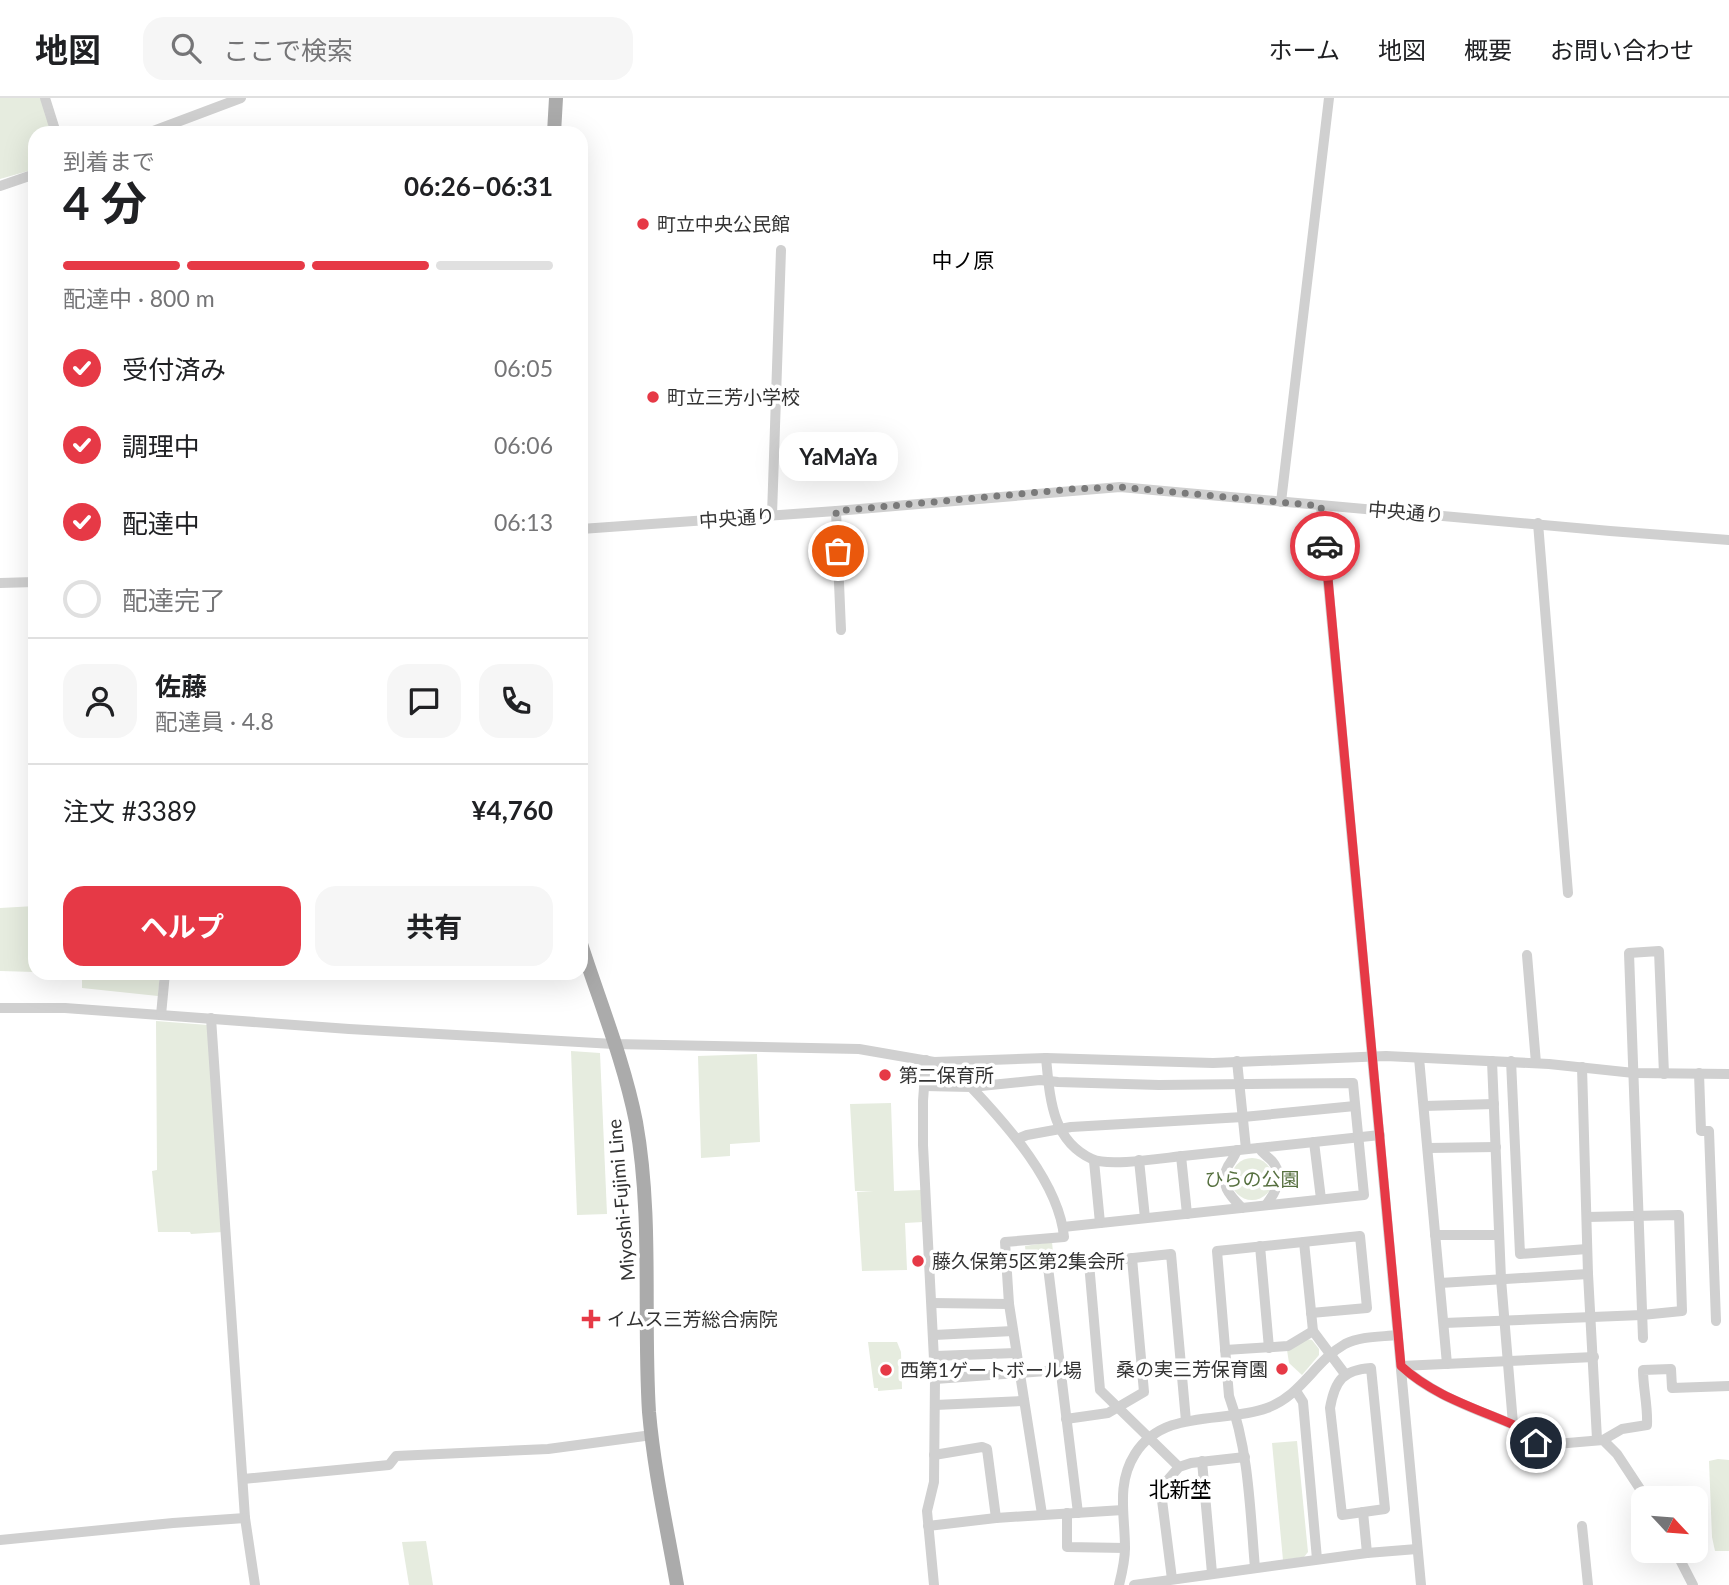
<!DOCTYPE html>
<html lang="ja">
<meta charset="utf-8">
<style>
:root{--surface:#fff;--page:#f6f6f6;--text:#202124;--muted:#757577;--line:#e0e0e0;--accent:#e63946}
body{margin:0;font-family:Lato,"Noto Sans JP",sans-serif;background:var(--page);color:var(--text);height:100vh;display:flex;flex-direction:column;font-size:26px;white-space:nowrap}
*{box-sizing:border-box;margin:0}
p{font-size:23px;color:var(--muted)}
.icon{flex:none;width:38px;height:38px;fill:none;stroke:currentColor;stroke-width:2;stroke-linecap:round;stroke-linejoin:round}
.map{position:relative;flex:1;overflow:hidden}
.details{position:absolute;left:28px;top:28px;width:560px;height:854px;display:flex;flex-direction:column;background:var(--surface);border-radius:21px;box-shadow:0 7px 28px #0002}
.details>*{flex:none}
.needle{width:46px;rotate:116deg}
.tools{position:absolute;left:1631px;top:1388px;display:grid;gap:14px}
.tools a{display:grid;place-items:center;width:77px;height:77px;border-radius:14px;background:var(--surface);box-shadow:0 7px 28px #0002;font-size:35px}
.pin{position:absolute;display:grid;place-items:center;width:60px;height:60px;color:#fff;margin:-30px;border:4px solid #fff;border-radius:50%;box-shadow:0 2px 7px #0007}
.courier{position:absolute;display:grid;place-items:center;width:70px;height:70px;margin:-35px;border:5px solid #e63946;border-radius:50%;background:#fff;color:#222;box-shadow:0 2px 9px #0007}
.bubble{position:absolute;height:49px;border-radius:21px;background:var(--surface);box-shadow:0 7px 28px #0002;font-size:23px;font-weight:700;line-height:49px;text-align:center}
.headline em{font-style:normal;font-weight:700}
.headline div{display:flex;flex-direction:column-reverse}
.headline{display:flex;align-items:center;justify-content:space-between;height:119px;padding:0 35px}
h1{font-size:46px;font-weight:700;line-height:52px}
.bar{display:grid;grid-template-columns:repeat(4,1fr);gap:10px 7px;align-content:center;height:84px;padding:0 35px}
.bar i{height:9px;border-radius:5px;background:var(--line)}
.bar .on{background:var(--accent)}
.bar p{grid-column:span 4}
.line{display:flex;align-items:center;gap:18px;padding:0 35px;border-top:2px solid var(--line)}
.line div{flex:1}
.round{display:grid;place-items:center;flex:none;width:74px;height:74px;border-radius:21px;background:var(--page)}
ol{padding:0 35px;list-style:none}
li{display:flex;align-items:center;gap:21px;height:77px}
li p{margin-inline-start:auto}
li .icon{padding:7px;border-radius:50%;background:var(--accent);color:#fff;stroke-width:4}
li:last-child{color:var(--muted)}
li i{width:38px;height:38px;border:4px solid var(--line);border-radius:50%}
.action{display:flex;gap:14px;margin-top:auto;padding:14px 35px}
.action a{flex:1;height:80px;border-radius:21px;background:var(--accent);color:#fff;font-size:28px;font-weight:700;line-height:80px;text-align:center}
.action a+a{background:var(--page);color:var(--text)}
header{display:flex;align-items:center;gap:42px;box-sizing:border-box;height:98px;padding:0 35px;background:var(--surface);border-bottom:2px solid var(--line)}
header strong{font-size:33px}
nav{display:flex;gap:38px;margin-inline-start:auto;font-size:24px}
.search{width:490px;height:63px;background:var(--page);display:flex;align-items:center;gap:18px;box-sizing:border-box;padding:0 24px;border-radius:21px;color:var(--muted);font-size:26px}
.map>svg:first-child{display:block}
</style>
<header>
<strong>地図</strong>
<div class="search"><svg class="icon" aria-label="search" viewBox="0 0 24 24"><circle cx="10" cy="10" r="6"/><path d="M15 15l6 6"/></svg>ここで検索</div>
<nav><a>ホーム</a><a>地図</a><a>概要</a><a>お問い合わせ</a></nav>
</header>
<div class="map">
<svg width="1729" height="1487" viewBox="0 0 1729 1487">
<rect width="100%" height="100%" fill="#fff"/>
<g fill="#e6ecdf">
<polygon points="0,0 41,0 52,35 35,35 35,71 0,81"/>
<polygon points="35,808 35,874 0,873 0,810"/>
<polygon points="82,875 160,875 158,898 82,890"/>
<polygon points="156,923 208,927 223,1134 191,1136 190,1134 158,1134 152,1073 157,1072"/>
<polygon points="571,953 600,955 607,1116 577,1117"/>
<polygon points="757,956 760,1044 730,1046 730,1058 701,1060 698,958"/>
<polygon points="891,1005 894,1093 922,1092 923,1124 905,1125 907,1172 862,1173 857,1094 874,1093 855,1093 850,1006"/>
<circle cx="1252" cy="1081" r="21"/>
<polygon points="1052,1144 1054,1165 1027,1168 1025,1148"/>
<polygon points="1306,1241 1312,1242 1319,1251 1319,1257 1302,1277 1289,1265 1287,1252"/>
<polygon points="868,1244 897,1244 901,1254 902,1291 878,1293 878,1290 874,1290"/>
<polygon points="1297,1343 1308,1454 1304,1459 1283,1462 1272,1345"/>
<polygon points="1718,1361 1729,1362 1729,1453 1715,1453 1712,1439 1709,1363"/>
<polygon points="426,1443 433,1487 409,1487 402,1444"/>
</g>
<g fill="none" stroke-linecap="round" stroke-linejoin="round">
<g stroke="#d0d0d0" stroke-width="10">
<polyline points="45,0 56,35"/>
<polyline points="148,35 241,0"/>
<polyline points="0,88 35,76"/>
<polyline points="1281,404 1329,0"/>
<polyline points="1321,408 1421,1487"/>
<polyline points="836,413 841,532"/>
<polyline points="772,417 781,152"/>
<polyline points="1538,425 1568,795"/>
<polyline points="581,431 836,413 1120,389 1610,433 1729,442"/>
<polyline points="0,485 35,484"/>
<polyline points="1527,857 1536,965"/>
<polyline points="0,910 65,910 349,931 614,946 859,951 934,964 1046,960 1213,965 1386,958 1549,966 1634,975 1729,976"/>
<polyline points="161,917 165,875"/>
<polyline points="211,920 245,1420 255,1487"/>
<path d="M1046 960C1050 999 1051 1042 1092 1061 1108 1069 1163 1060 1183 1058 1248 1051 1314 1044 1380 1037"/>
<polyline points="1419,960 1447,1266"/>
<polyline points="926,962 923,1003 923,1047 935,1281 934,1384 927,1413 934,1487"/>
<polyline points="1237,963 1246,1051"/>
<polyline points="1492,963 1501,1181 1513,1326"/>
<polyline points="1511,963 1520,1156 1587,1151"/>
<polyline points="1582,969 1588,1176 1597,1341"/>
<polyline points="1699,975 1701,1033 1709,1033 1716,1223"/>
<polyline points="924,988 971,989 1040,982 1058,984 1159,987 1353,985 1364,1097 1063,1129"/>
<path d="M971 989C1007 1027 1059 1085 1064 1139L1005 1144 1009 1206 1042 1416"/>
<polyline points="1424,1008 1494,1006"/>
<polyline points="1017,1041 1027,1037 1071,1029 1243,1019 1355,1008"/>
<polyline points="1314,1044 1321,1101"/>
<path d="M1259 1050C1263 1056 1267 1058 1272 1063 1285 1078 1276 1094 1266 1107"/>
<polyline points="1428,1050 1496,1049"/>
<path d="M1237 1052C1235 1058 1232 1062 1228 1068 1218 1085 1230 1098 1242 1110"/>
<polyline points="1181,1058 1187,1116"/>
<polyline points="1139,1062 1145,1120"/>
<polyline points="1094,1063 1100,1125"/>
<polyline points="1435,1137 1499,1137"/>
<polyline points="1304,1144 1313,1233 1345,1276"/>
<polyline points="1260,1148 1269,1250"/>
<polyline points="1089,1165 1100,1292 1179,1369"/>
<polyline points="1440,1185 1588,1176"/>
<polyline points="932,1205 1009,1206"/>
<polyline points="1444,1225 1642,1217 1682,1213 1679,1117 1587,1119"/>
<polyline points="934,1237 1013,1233"/>
<polyline points="1643,1240 1629,855 1659,853 1664,976"/>
<polyline points="1225,1252 1288,1248 1313,1233"/>
<polyline points="935,1258 1016,1255"/>
<path d="M1401 1268C1436 1300 1480 1312 1523 1331 1529 1340 1534 1344 1544 1347L1603 1342 1617 1356 1646 1400"/>
<polyline points="1401,1268 1594,1259"/>
<path d="M1371 1270 1385 1411 1342 1417 1330 1310C1335 1282 1343 1272 1371 1270Z"/>
<polyline points="935,1281 1060,1272"/>
<polyline points="1296,1293 1303,1304 1317,1461"/>
<polyline points="935,1307 1024,1303"/>
<polyline points="1066,1321 1108,1315 1144,1294 1132,1160"/>
<path d="M1603 1342 1622 1331 1647 1327C1648 1308 1643 1290 1643 1272L1671 1271 1672 1290 1729 1288"/>
<polyline points="934,1357 982,1349 987,1351 996,1420"/>
<polyline points="1202,1363 1212,1475"/>
<polyline points="243,1381 389,1367 396,1358 548,1351 652,1337"/>
<polyline points="1363,1414 1367,1455"/>
<polyline points="1067,1415 1067,1449 1125,1450"/>
<polyline points="1078,1415 1048,1169 1171,1156 1186,1323"/>
<polyline points="928,1428 996,1420 1123,1412"/>
<polyline points="1582,1428 1588,1487"/>
<polyline points="0,1442 173,1425 245,1420"/>
<polyline points="1675,1452 1693,1487"/>
<path d="M1255 1470C1250 1412 1249 1353 1229 1298L1217 1153 1360 1138 1367 1210 1311 1215"/>
<polyline points="1172,1481 1162,1402 1166,1384 1179,1369 1191,1365 1245,1359"/>
<path d="M1119 1487C1122 1475 1125 1463 1125 1450 1125 1417 1116 1386 1135 1356 1164 1310 1223 1326 1267 1310 1301 1298 1315 1263 1345 1246 1361 1238 1380 1239 1398 1237"/>
<polyline points="1134,1487 1367,1455 1417,1451"/>
</g>
<g stroke="#ababab" stroke-width="14">
<polyline points="554,35 556,0"/>
<path d="M581 846C600 905 624 963 636 1024 653 1119 643 1218 649 1314 654 1372 667 1430 677 1487"/>
</g>
</g>
<g fill="none" stroke-linecap="round" stroke-linejoin="round">
<polyline stroke="#7a7a7a" stroke-width="7" stroke-dasharray="0 12.6" points="838,453 836,413 1073,391 1120,389 1321,408 1325,448"/>
<path stroke="#e63946" stroke-width="9" d="M1325 448 1401 1268C1436 1300 1480 1311 1523 1331L1528 1338 1536 1345"/>
</g>
<g fill="#e63946" stroke="#fff" stroke-width="2.5">
<circle cx="643" cy="126" r="7"/>
<circle cx="653" cy="299" r="7"/>
<circle cx="885" cy="977" r="7"/>
<circle cx="918" cy="1163" r="7"/>
<path d="M587.5 1210.5h7v7h7v7h-7v7h-7v-7h-7v-7h7z"/>
<circle cx="1282" cy="1271" r="7"/>
<circle cx="886" cy="1272" r="7"/>
</g>
<g text-anchor="middle" stroke-width="7" stroke-linejoin="round" paint-order="stroke">
<g font-size="19" fill="#333" stroke="#fff" text-anchor="start">
<text x="657" y="133">町立中央公民館</text>
<text x="667" y="306">町立三芳小学校</text>
<text x="899" y="984">第二保育所</text>
<text x="932" y="1170">藤久保第5区第2集会所</text>
<text x="607" y="1228">イムス三芳総合病院</text>
<text x="1268" y="1278" text-anchor="end">桑の実三芳保育園</text>
<text x="900" y="1279">西第1ゲートボール場</text>
</g>
<g font-size="19" fill="#333" stroke="#fff">
<text transform="translate(1406 414) rotate(5)" y="7">中央通り</text>
<text transform="translate(737 420) rotate(-4)" y="7">中央通り</text>
<text transform="translate(621 1102) rotate(-95)" y="7">Miyoshi-Fujimi Line</text>
</g>
<g font-size="19" fill="#56703f" stroke="#fff">
<text x="1252" y="1088">ひらの公園</text>
</g>
<g font-size="21" fill="#000" stroke="#fff">
<text x="963" y="170">中ノ原</text>
<text x="1180" y="1399">北新埜</text>
</g>
</g>
</svg>
<div class="tools">
<a><svg class="needle" viewBox="-14 -14 28 28"><path d="M0-13l5 13h-10z" fill="#e53935"/><path d="M0 13l5-13h-10z" fill="#757577"/></svg></a>
</div>
<div class="pin" style="left:838px;top:453px;background:#ea580c"><svg class="icon" aria-label="bag" viewBox="0 0 24 24"><path d="M5 8h14l-1 12H6zM9 8a3 3 0 0 1 6 0"/></svg></div>
<div class="pin" style="left:1536px;top:1345px;background:#1f2937"><svg class="icon" aria-label="home" viewBox="0 0 24 24"><path d="M3 11l9-7 9 7M6 9v11h12V9"/></svg></div>
<div class="courier" style="left:1325px;top:448px"><svg class="icon" aria-label="car" viewBox="0 0 24 24"><path d="M5 17H2v-5l4-1 3-4h7l3 4 3 1v5h-3M9 17h6M6 11h13"/><circle cx="7" cy="17" r="2"/><circle cx="17" cy="17" r="2"/></svg></div>
<div class="bubble" style="left:779px;top:334px;width:119px">YaMaYa</div>
<section class="details">
<div class="headline"><div><h1>4 分</h1><p>到着まで</p></div><em>06:26–06:31</em></div>
<div class="bar"><i class="on"></i><i class="on"></i><i class="on"></i><i></i><p>配達中 · 800 m</p></div>
<ol>
<li><svg class="icon" aria-label="check" viewBox="0 0 24 24"><path d="M5 12l5 5 9-10"/></svg>受付済み<p>06:05</p></li>
<li><svg class="icon" aria-label="check" viewBox="0 0 24 24"><path d="M5 12l5 5 9-10"/></svg>調理中<p>06:06</p></li>
<li><svg class="icon" aria-label="check" viewBox="0 0 24 24"><path d="M5 12l5 5 9-10"/></svg>配達中<p>06:13</p></li>
<li><i></i>配達完了</li>
</ol>
<div class="line" style="height:126px"><a class="round"><svg class="icon" aria-label="person" viewBox="0 0 24 24"><circle cx="12" cy="8" r="4"/><path d="M4 21q1-7 8-7t8 7"/></svg></a><div><b>佐藤</b><p>配達員 · 4.8</p></div><a class="round"><svg class="icon" aria-label="chat" viewBox="0 0 24 24"><path d="M4 5h16v11H9l-5 4z"/></svg></a><a class="round"><svg class="icon" aria-label="phone" viewBox="0 0 24 24"><path d="M5 4h4l2 5-3 2q2 4 5 5l2-3 5 2v4C11 20 4 13 5 4z"/></svg></a></div>
<div class="line" style="height:91px"><div>注文 #3389</div><b>¥4,760</b></div>
<div class="action"><a>ヘルプ</a><a>共有</a></div>
</section>
</div>
